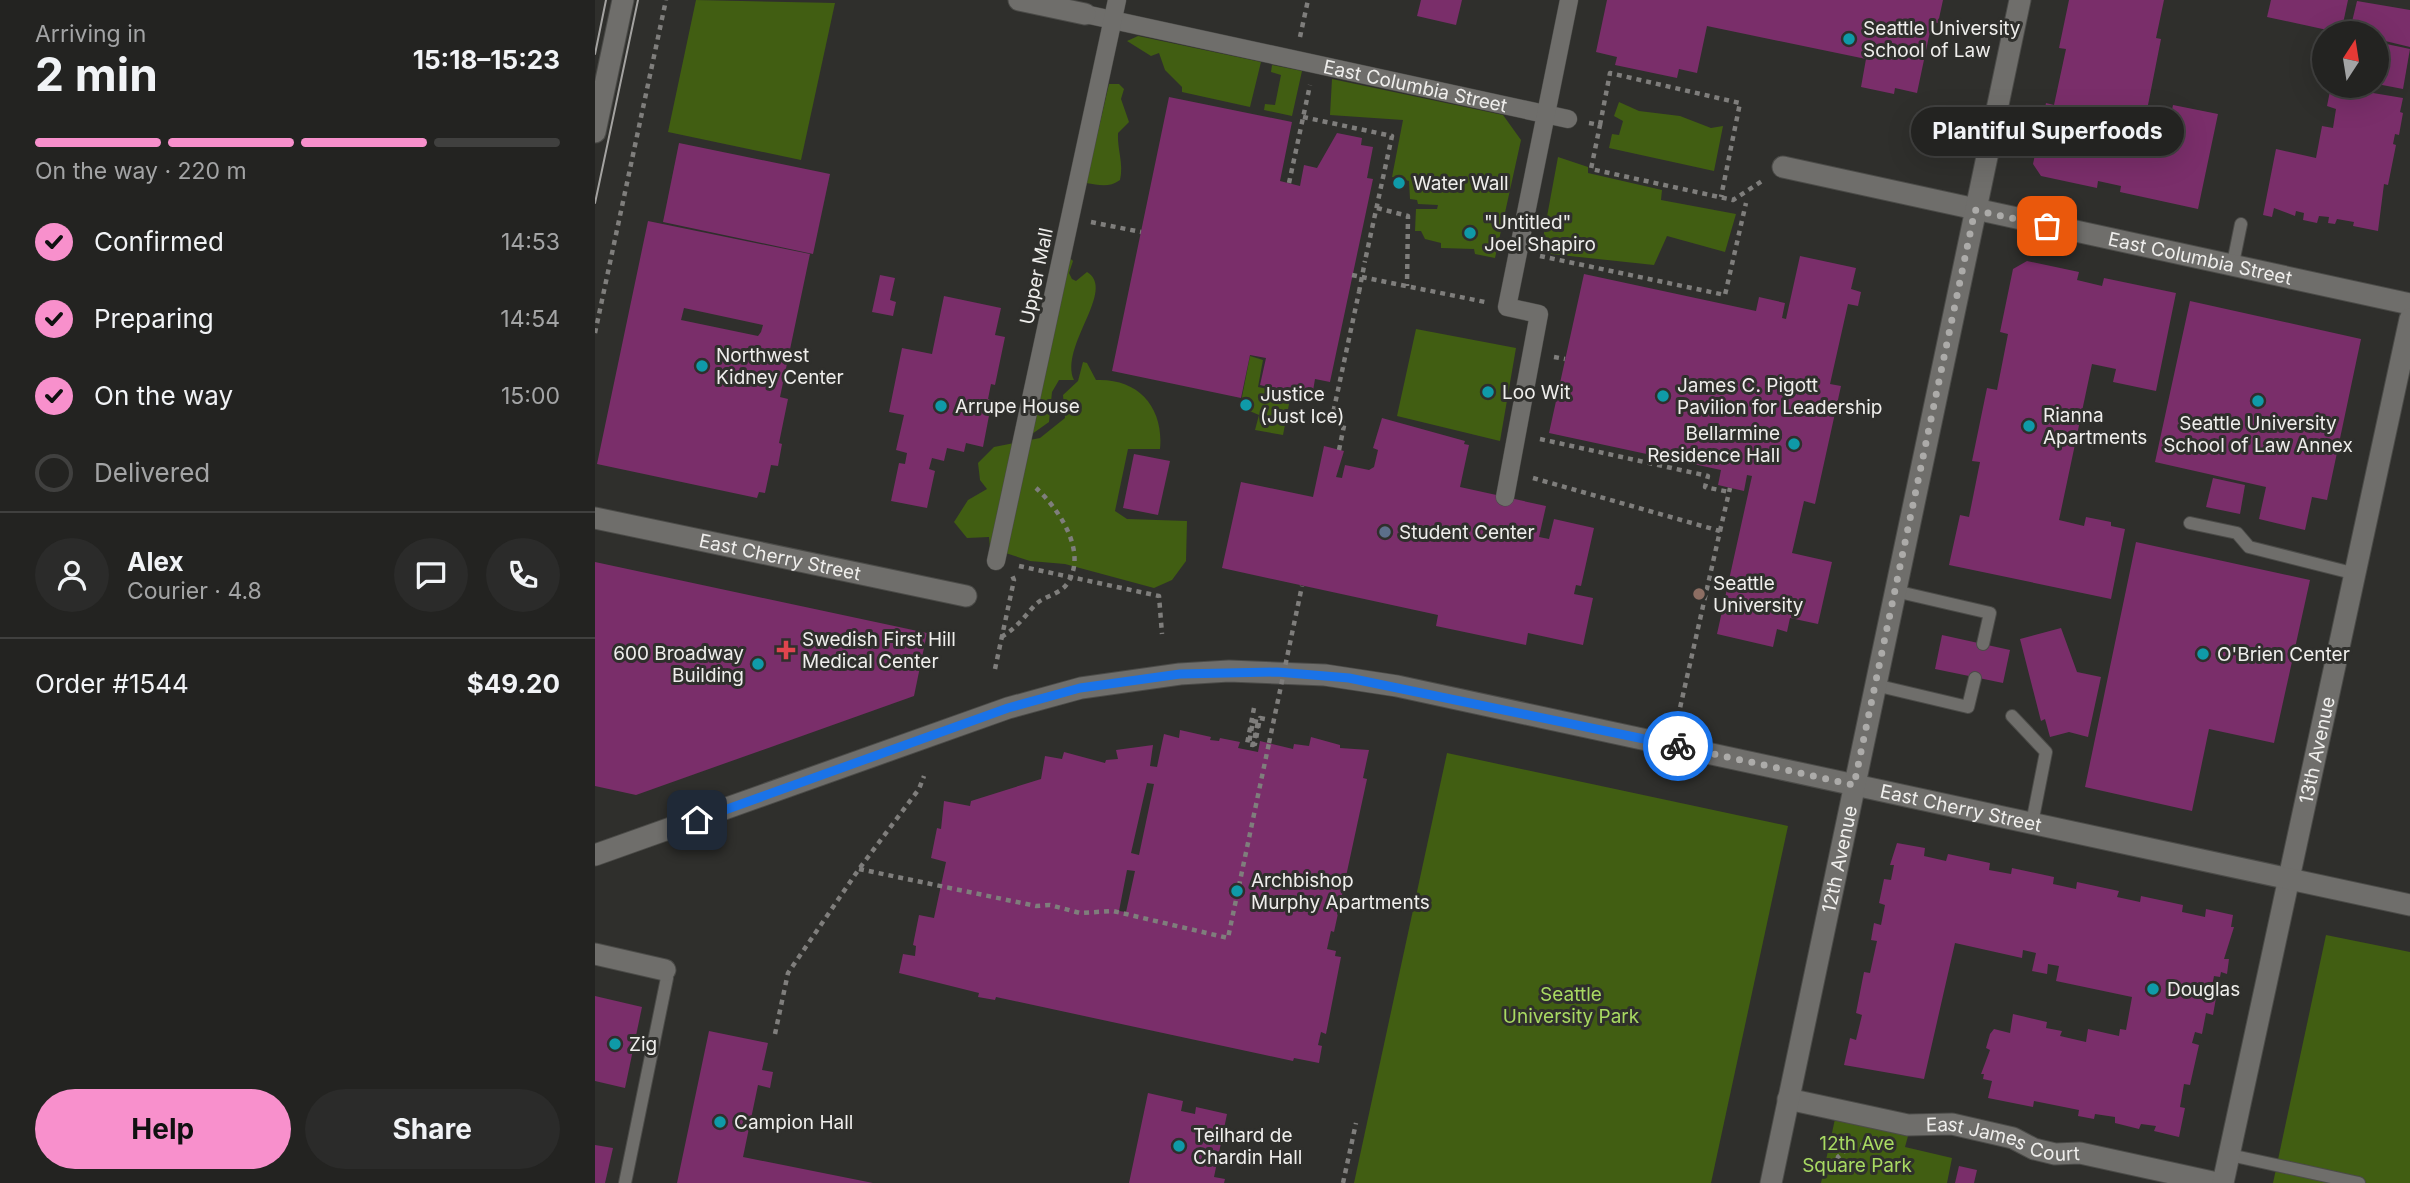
<!DOCTYPE html>
<meta charset="utf-8">
<style>
:root{--surface:#232321;--page:#2b2b2a;--text:#f1f3f6;--muted:#a3a4a5;--line:#40403f;--accent:#f890cc}
body{margin:0;font-family:Inter,sans-serif;background:var(--page);color:var(--text);height:100vh;display:flex;flex-direction:column;font-size:26px;white-space:nowrap}
*{box-sizing:border-box;margin:0}
p{font-size:23px;color:var(--muted)}
.icon{flex:none;width:38px;height:38px;fill:none;stroke:currentColor;stroke-width:2;stroke-linecap:round;stroke-linejoin:round}
.map{position:relative;flex:1;overflow:hidden}
.side{display:flex;flex-direction:column;background:var(--surface);width:595px}
.side>*{flex:none}
.needle{width:46px;rotate:12deg}
.tools{position:absolute;left:1717px;top:21px;display:grid;gap:14px}
.tools a{display:grid;place-items:center;width:77px;height:77px;border-radius:50%;background:var(--surface);box-shadow:0 7px 28px #0002,0 0 0 2px var(--line);font-size:35px}
.pin{position:absolute;display:grid;place-items:center;width:60px;height:60px;color:#fff;margin:-30px;border-radius:14px;box-shadow:0 4px 10px #0006}
.courier{position:absolute;display:grid;place-items:center;width:70px;height:70px;margin:-35px;border:5px solid #1a73e8;border-radius:50%;background:#fff;color:#222;box-shadow:0 2px 9px #0007}
.bubble{position:absolute;height:49px;border-radius:24px;background:var(--surface);box-shadow:0 7px 28px #0002,0 0 0 2px var(--line);font-size:23px;font-weight:700;line-height:49px;text-align:center}
.summary em{font-style:normal;font-weight:700}
.summary div{display:flex;flex-direction:column-reverse}
.summary{display:flex;align-items:center;justify-content:space-between;height:119px;padding:0 35px}
h1{font-size:46px;font-weight:700;line-height:52px}
.bar{display:grid;grid-template-columns:repeat(4,1fr);gap:10px 7px;align-content:center;height:84px;padding:0 35px}
.bar i{height:9px;border-radius:5px;background:var(--line)}
.bar .active{background:var(--accent)}
.bar p{grid-column:span 4}
.line{display:flex;align-items:center;gap:18px;padding:0 35px;border-top:2px solid var(--line)}
.line div{flex:1}
.round{display:grid;place-items:center;flex:none;width:74px;height:74px;border-radius:37px;background:var(--page)}
ol{padding:0 35px;list-style:none}
li{display:flex;align-items:center;gap:21px;height:77px}
li p{margin-inline-start:auto}
li .icon{padding:7px;border-radius:50%;background:var(--accent);color:#111;stroke-width:4}
li:last-child{color:var(--muted)}
li i{width:38px;height:38px;border:4px solid var(--line);border-radius:50%}
.action{display:flex;gap:14px;margin-top:auto;padding:14px 35px}
.action a{flex:1;height:80px;border-radius:42px;background:var(--accent);color:#111;font-size:28px;font-weight:700;line-height:80px;text-align:center}
.action a+a{background:var(--page);color:var(--text)}
main{display:flex;flex:1;min-height:0}
.map>svg:first-child{display:block}
</style>
<main>
<section class="side">
<div class="summary"><div><h1>2 min</h1><p>Arriving in</p></div><em>15:18–15:23</em></div>
<div class="bar"><i class="active"></i><i class="active"></i><i class="active"></i><i></i><p>On the way · 220 m</p></div>
<ol>
<li><svg class="icon" aria-label="check" viewBox="0 0 24 24"><path d="M5 12l5 5 9-10"/></svg>Confirmed<p>14:53</p></li>
<li><svg class="icon" aria-label="check" viewBox="0 0 24 24"><path d="M5 12l5 5 9-10"/></svg>Preparing<p>14:54</p></li>
<li><svg class="icon" aria-label="check" viewBox="0 0 24 24"><path d="M5 12l5 5 9-10"/></svg>On the way<p>15:00</p></li>
<li><i></i>Delivered</li>
</ol>
<div class="line" style="height:126px"><a class="round"><svg class="icon" aria-label="person" viewBox="0 0 24 24"><circle cx="12" cy="8" r="4"/><path d="M4 21q1-7 8-7t8 7"/></svg></a><div><b>Alex</b><p>Courier · 4.8</p></div><a class="round"><svg class="icon" aria-label="chat" viewBox="0 0 24 24"><path d="M4 5h16v11H9l-5 4z"/></svg></a><a class="round"><svg class="icon" aria-label="phone" viewBox="0 0 24 24"><path d="M5 4h4l2 5-3 2q2 4 5 5l2-3 5 2v4C11 20 4 13 5 4z"/></svg></a></div>
<div class="line" style="height:91px"><div>Order #1544</div><b>$49.20</b></div>
<div class="action"><a>Help</a><a>Share</a></div>
</section>
<div class="map">
<svg width="1815" height="1183" viewBox="0 0 1815 1183">
<rect width="100%" height="100%" fill="#2f2f2c"/>
<g fill="#415e12">
<polygon points="101,0 240,3 206,160 73,132"/>
<polygon points="543,36 666,62 655,107 587,92 587,87 570,70 564,53 556,56 532,41"/>
<polygon points="677,65 707,71 697,116 669,110 670,104 680,105 686,75 676,72"/>
<polygon points="737,79 908,115 926,140 900,258 880,254 879,249 846,248 846,243 830,239 826,231 820,231 821,209 842,209 843,205 823,204 822,200 815,199 814,181 797,177 808,120 735,115"/>
<path d="M514 84H524L529 89 526 99 534 122 523 133C522 149 529 164 525 180 514 188 504 185 491 183Z"/>
<polygon points="1024,102 1044,111 1085,116 1116,128 1128,126 1119,171 1014,148 1017,134 1024,135 1028,121 1019,116"/>
<polygon points="963,157 993,167 993,173 1067,190 1066,200 1141,214 1130,252 1072,236 1059,265 956,254 946,249"/>
<path d="M475 258 478 261 474 273 477 279 481 281 492 272C522 290 464 346 479 380H464L457 392 454 422 437 434Z"/>
<polygon points="821,329 921,348 905,441 802,416"/>
<polygon points="655,356 668,360 663,387 696,394 688,435 660,430 664,415 645,407"/>
<path d="M488 362 492 363 501 380C544 378 569 408 565 449H533L520 511 532 519 592 521 591 561 577 580 559 588 470 564 435 561 395 548 394 537 372 538 359 522 373 500 392 489 385 480 383 463 399 447 445 438 470 418 468 395 483 381Z"/>
<polygon points="852,753 1193,826 1116,1183 759,1183"/>
<polygon points="1731,935 1815,952 1815,1183 1678,1183"/>
<polygon points="1240,1119 1313,1136 1310,1147 1357,1158 1352,1183 1226,1183"/>
</g>
<g fill="#7a2e6a" fill-rule="evenodd">
<polygon points="826,0 867,0 861,25 822,16"/>
<polygon points="1012,0 1348,0 1343,23 1337,22 1322,93 1300,88 1299,94 1266,87 1271,59 1112,26 1102,73 1084,69 1082,78 1020,65 1022,57 1001,52"/>
<polygon points="1474,0 1569,0 1561,38 1566,39 1552,110 1576,115 1578,105 1623,114 1603,209 1525,192 1526,186 1503,181 1502,188 1446,176 1438,164 1451,103 1459,105 1471,49 1464,48"/>
<polygon points="1676,0 1753,0 1746,33 1672,17"/>
<polygon points="1762,1 1815,10 1815,47 1782,39 1782,33 1755,30"/>
<polygon points="1782,42 1815,49 1808,89 1782,84"/>
<polygon points="1736,86 1808,98 1805,112 1808,113 1804,135 1800,134 1798,144 1801,145 1793,185 1789,184 1783,231 1758,226 1759,222 1742,219 1740,224 1733,223 1734,217 1724,216 1722,223 1708,220 1709,213 1701,211 1700,216 1679,208 1677,217 1668,215 1681,149 1721,158 1727,126 1738,128 1741,109 1732,106"/>
<polygon points="574,97 697,122 685,181 705,186 709,165 722,168 742,133 767,138 766,145 778,147 772,178 778,179 735,382 720,379 717,397 665,385 671,358 655,355 646,398 517,371"/>
<polygon points="84,143 235,174 218,254 68,222"/>
<path d="M53 221 215 254 185 397 193 399 184 443 187 444 183 466 176 465 170 493 164 492 162 498 2 464ZM89 308 168 325 166 332 163 336 86 320Z"/>
<polygon points="1205,256 1261,268 1256,289 1266,292 1263,306 1253,304 1235,384 1246,386 1220,504 1209,501 1197,553 1237,562 1223,624 1195,618 1192,632 1182,629 1178,647 1122,634 1157,476 1152,475 1149,491 1123,485 1126,470 954,433 989,274 1161,311 1164,297 1190,303 1187,318 1191,319"/>
<polygon points="1432,261 1484,272 1482,280 1507,286 1509,278 1581,293 1561,391 1518,382 1521,369 1497,364 1464,520 1489,526 1491,517 1516,522 1516,526 1530,529 1516,599 1354,565 1365,515 1374,517 1385,462 1377,461 1392,388 1402,390 1413,334 1405,332 1418,269"/>
<polygon points="285,275 300,278 295,300 301,302 298,316 277,312"/>
<polygon points="349,296 406,308 400,335 410,337 400,385 396,384 393,399 397,400 388,447 371,443 369,452 352,448 349,461 337,458 334,469 340,471 332,508 296,501 304,463 310,464 312,453 301,450 309,415 294,412 307,348 337,354"/>
<polygon points="1595,301 1766,339 1732,500 1717,497 1710,530 1664,519 1671,487 1560,462"/>
<polygon points="787,418 870,441 869,444 874,445 865,487 951,506 944,537 954,539 959,519 999,528 986,586 981,585 979,594 998,598 988,645 933,633 931,645 841,626 843,615 627,568 646,482 718,497 729,446 749,451 741,477 747,478 750,465 774,470 779,467 783,450 778,448"/>
<polygon points="539,454 575,461 563,515 528,508"/>
<polygon points="1618,478 1650,485 1645,514 1611,507"/>
<polygon points="1541,542 1715,580 1679,743 1614,729 1597,811 1490,787"/>
<polygon points="0,562 332,633 319,696 41,795 0,786"/>
<polygon points="1466,628 1482,672 1506,677 1493,737 1474,732 1455,737 1450,719 1446,721 1425,639"/>
<polygon points="1347,635 1415,650 1408,683 1340,669"/>
<path d="M585 730 616 737 615 740 624 741 625 738 645 742 643 748 663 752 665 741 698 749 699 744 714 746 716 737 745 745V748L774 750 768 778 772 779 739 932 736 931 732 949 741 951 740 956 746 957 731 1034 726 1032 723 1045 727 1046 724 1063 699 1058 698 1061 401 997 400 1000 383 997 384 993 304 973 308 954 320 956 321 946 318 945 324 915 339 918 351 862 336 858 342 828 346 829 349 801 375 806 376 801 446 779 450 756 467 759 469 752 510 763 511 760 523 759 521 750 558 745 555 766 562 767 569 734 584 738ZM552 783 559 784 544 855 536 853ZM532 870 540 871 531 912 524 911Z"/>
<polygon points="1302,843 1330,848 1329,856 1351,861 1353,854 1395,863 1394,870 1416,874 1417,868 1459,877 1458,884 1481,889 1482,882 1524,891 1522,897 1545,902 1546,896 1588,905 1587,912 1610,917 1611,909 1638,915 1636,927 1639,927 1629,959 1634,959 1632,974 1626,972 1625,977 1619,976 1615,997 1621,998 1618,1015 1611,1013 1607,1034 1600,1032 1597,1043 1604,1045 1595,1085 1589,1084 1585,1107 1590,1108 1584,1137 1559,1131 1561,1126 1546,1124 1544,1129 1520,1123 1520,1117 1500,1114 1499,1119 1483,1116 1484,1110 1439,1101 1438,1107 1393,1098 1397,1081 1388,1079 1389,1074 1386,1074 1395,1050 1391,1048 1395,1034 1399,1029 1415,1033 1418,1014 1452,1022 1451,1028 1467,1031 1465,1036 1491,1042 1493,1029 1524,1036 1525,1029 1531,1030 1537,997 1461,981 1464,966 1453,964 1452,974 1437,971 1441,953 1428,950 1427,958 1360,943 1329,1079 1249,1065 1255,1038 1261,1040 1267,1015 1261,1013 1269,972 1275,973 1282,941 1276,940 1279,923 1286,925 1290,905 1284,903 1289,879 1296,880 1299,865 1295,865"/>
<polygon points="0,996 47,1007 30,1088 0,1081"/>
<polygon points="114,1031 173,1043 167,1070 178,1072 175,1088 163,1085 148,1157 278,1183 82,1183"/>
<polygon points="553,1093 588,1101 586,1111 600,1114 601,1107 632,1114 619,1177 630,1179 629,1183 534,1183"/>
<polygon points="0,1145 18,1148 10,1183 0,1183"/>
<polygon points="1364,1166 1382,1170 1379,1183 1360,1183"/>
</g>
<g fill="none" stroke-linecap="round" stroke-linejoin="round">
<defs>
<g id="service">
<polyline points="1637,268 1646,224"/>
<polyline points="1595,523 1642,533 1654,547 1761,574"/>
<polyline points="1300,591 1395,613 1388,644"/>
<polyline points="1280,685 1373,707 1380,678"/>
<polyline points="1417,716 1451,752 1437,823"/>
<polyline points="1635,1155 1764,1183"/>
<polyline points="30,1183 72,978 70,970"/>
</g>
<g id="pedestrian">
<path id="s1" d="M490 14 973 119"/>
<polyline points="910,497 944,314 912,307 974,0"/>
<polyline points="401,561 522,0"/>
</g>
<g id="minor">
<polyline points="424,0 490,14"/>
<path id="s2" d="M1188 167 1815 304"/>
<path id="s3" d="M0 518 371 596"/>
<polyline points="0,954 70,970"/>
<path id="s4" d="M1193 1099 1313 1125 1357 1124 1418 1138 1439 1149 1460 1154 1485 1153 1622 1183"/>
<path id="s5" d="M1628 1183 1815 319"/>
</g>
<g id="secondary">
<polyline points="0,132 28,0"/>
<path id="s6" d="M0 855 413 708 486 688 585 674 634 671 730 675 802 686 1815 905"/>
<path id="s7" d="M1176 1183 1425 0"/>
</g>
</defs>
<use href="#service" stroke="#4b4b48" stroke-width="14"/>
<use href="#pedestrian" stroke="#4b4b48" stroke-width="19"/>
<use href="#minor" stroke="#4b4b48" stroke-width="23"/>
<use href="#secondary" stroke="#4b4b48" stroke-width="23"/>
<g stroke="#7f7e7c" stroke-width="4.5" stroke-dasharray="5 5" stroke-linecap="butt">
<polyline points="705,37 713,0"/>
<polyline points="708,117 797,136 770,261"/>
<polyline points="994,123 1005,125 996,169 1138,200 1167,181"/>
<polyline points="1005,125 1015,73 1145,103 1126,197"/>
<polyline points="694,183 715,85"/>
<polyline points="782,208 813,216 812,286"/>
<polyline points="496,222 546,232"/>
<polyline points="945,256 1130,295 1151,203"/>
<polyline points="757,275 890,302"/>
<polyline points="0,333 71,0"/>
<polyline points="959,357 970,359"/>
<polyline points="945,439 1113,476 1110,487 1134,492"/>
<polyline points="744,450 750,421 737,418 764,292"/>
<polyline points="938,478 1125,531 1085,708"/>
<polyline points="1125,531 1135,488"/>
<polyline points="424,566 564,596 567,634"/>
<path d="M406 637C422 628 429 617 441 604 450 596 465 594 472 584 494 552 463 508 441 488"/>
<polyline points="400,669 419,580 417,575"/>
<polyline points="659,708 652,744 658,745 663,722"/>
<polyline points="264,869 441,906 455,905 485,913 518,911 633,938 674,743"/>
<polyline points="180,1034 193,973 264,869 324,789 329,776"/>
<polyline points="1223,1168 1240,1172 1243,1157 1257,1144 1283,1147"/>
<polyline points="748,1183 761,1123"/>
</g>
<use href="#service" stroke="#6f6e6b" stroke-width="12"/>
<use href="#pedestrian" stroke="#6f6e6b" stroke-width="18"/>
<use href="#minor" stroke="#6f6e6b" stroke-width="21"/>
<use href="#secondary" stroke="#6f6e6b" stroke-width="21"/>
<g stroke="#a4a3a1" stroke-width="2">
<polyline points="0,54 11,0"/>
<polyline points="0,203 43,0"/>
</g>
<g stroke="#7f7e7c" stroke-width="4.5" stroke-dasharray="5 5" stroke-linecap="butt">
<polyline points="764,292 770,261"/>
<polyline points="663,722 658,721 654,743 660,744 665,718 670,719"/>
<polyline points="674,743 707,586"/>
</g>
</g>
<g fill="none" stroke-linecap="round" stroke-linejoin="round">
<polyline stroke="#acaba9" stroke-width="7" stroke-dasharray="0 12.6" points="1083,746 1259,785 1380,210 1452,226"/>
<polyline stroke="#1a73e8" stroke-width="9" points="102,820 413,708 485,688 585,674 682,672 754,678 1083,746"/>
</g>
<g fill="#0f9aa8" stroke="#2f2f2c" stroke-width="2.5">
<circle cx="1254" cy="39" r="7"/>
<circle cx="804" cy="183" r="7"/>
<circle cx="875" cy="233" r="7"/>
<circle cx="107" cy="366" r="7"/>
<circle cx="893" cy="392" r="7"/>
<circle cx="1068" cy="396" r="7"/>
<circle cx="1663" cy="401" r="7"/>
<circle cx="651" cy="405" r="7"/>
<circle cx="346" cy="406" r="7"/>
<circle cx="1434" cy="426" r="7"/>
<circle cx="1199" cy="444" r="7"/>
<circle cx="1608" cy="654" r="7"/>
<circle cx="163" cy="664" r="7"/>
<circle cx="642" cy="891" r="7"/>
<circle cx="1558" cy="989" r="7"/>
<circle cx="20" cy="1044" r="7"/>
<circle cx="125" cy="1122" r="7"/>
<circle cx="584" cy="1146" r="7"/>
</g>
<circle fill="#5c6f8a" stroke="#2f2f2c" stroke-width="2.5" cx="790" cy="532" r="7"/>
<circle fill="#8d6e63" stroke="#2f2f2c" stroke-width="2.5" cx="1104" cy="594" r="7"/>
<path fill="#e0444e" stroke="#2f2f2c" stroke-width="2.5" d="M187.5 639.5h7v7h7v7h-7v7h-7v-7h-7v-7h7z"/>
<g text-anchor="middle" stroke-width="6" stroke-linejoin="round" paint-order="stroke">
<g font-size="19" fill="#efeeec" stroke="#2f2f2c" text-anchor="start">
<text x="1268" y="35">Seattle University<tspan x="1268" dy="22">School of Law</tspan></text>
<text x="818" y="190">Water Wall</text>
<text x="889" y="229">"Untitled"<tspan x="889" dy="22">Joel Shapiro</tspan></text>
<text x="121" y="362">Northwest<tspan x="121" dy="22">Kidney Center</tspan></text>
<text x="1082" y="392">James C. Pigott<tspan x="1082" dy="22">Pavilion for Leadership</tspan></text>
<text x="907" y="399">Loo Wit</text>
<text x="665" y="401">Justice<tspan x="665" dy="22">(Just Ice)</tspan></text>
<text x="360" y="413">Arrupe House</text>
<text x="1448" y="422">Rianna<tspan x="1448" dy="22">Apartments</tspan></text>
<text x="1663" y="430" text-anchor="middle">Seattle University<tspan x="1663" dy="22">School of Law Annex</tspan></text>
<text x="1185" y="440" text-anchor="end">Bellarmine<tspan x="1185" dy="22">Residence Hall</tspan></text>
<text x="804" y="539">Student Center</text>
<text x="1118" y="590">Seattle<tspan x="1118" dy="22">University</tspan></text>
<text x="207" y="646">Swedish First Hill<tspan x="207" dy="22">Medical Center</tspan></text>
<text x="149" y="660" text-anchor="end">600 Broadway<tspan x="149" dy="22">Building</tspan></text>
<text x="1622" y="661">O'Brien Center</text>
<text x="656" y="887">Archbishop<tspan x="656" dy="22">Murphy Apartments</tspan></text>
<text x="1572" y="996">Douglas</text>
<text x="34" y="1051">Zig</text>
<text x="139" y="1129">Campion Hall</text>
<text x="598" y="1142">Teilhard de<tspan x="598" dy="22">Chardin Hall</tspan></text>
</g>
<g font-size="19" fill="#efeeec" stroke="#2f2f2c">
<text dy="7" stroke="none"><textPath href="#s1" startOffset="338">East Columbia Street</textPath></text>
<text dy="7" stroke="none"><textPath href="#s2" startOffset="427">East Columbia Street</textPath></text>
<text transform="translate(441 276) rotate(-78)" y="7">Upper Mall</text>
<text dy="7" stroke="none"><textPath href="#s3" startOffset="189">East Cherry Street</textPath></text>
<text dy="7" stroke="none"><textPath href="#s5" startOffset="443">13th Avenue</textPath></text>
<text dy="7" stroke="none"><textPath href="#s6" startOffset="1409">East Cherry Street</textPath></text>
<text dy="7" stroke="none"><textPath href="#s7" startOffset="331">12th Avenue</textPath></text>
<text dy="7" stroke="none"><textPath href="#s4" startOffset="220">East James Court</textPath></text>
</g>
<g font-size="19" fill="#a8da62" stroke="#2f2f2c">
<text x="976" y="1001">Seattle<tspan x="976" dy="22">University Park</tspan></text>
<text x="1262" y="1150">12th Ave<tspan x="1262" dy="22">Square Park</tspan></text>
</g>
</g>
</svg>
<div class="tools">
<a><svg class="needle" viewBox="-14 -14 28 28"><path d="M0-13l5 13h-10z" fill="#e53935"/><path d="M0 13l5-13h-10z" fill="#a3a4a5"/></svg></a>
</div>
<div class="pin" style="left:1452px;top:226px;background:#ea580c"><svg class="icon" aria-label="bag" viewBox="0 0 24 24"><path d="M5 8h14l-1 12H6zM9 8a3 3 0 0 1 6 0"/></svg></div>
<div class="pin" style="left:102px;top:820px;background:#1f2937"><svg class="icon" aria-label="home" viewBox="0 0 24 24"><path d="M3 11l9-7 9 7M6 9v11h12V9"/></svg></div>
<div class="courier" style="left:1083px;top:746px"><svg class="icon" aria-label="bike" viewBox="0 0 24 24"><circle cx="6" cy="16" r="4"/><circle cx="18" cy="16" r="4"/><path d="M6 16l4-8h5l3 8M10 8l3 8H6M13 5h3"/></svg></div>
<div class="bubble" style="left:1316px;top:107px;width:273px">Plantiful Superfoods</div>
</div>
</main>
